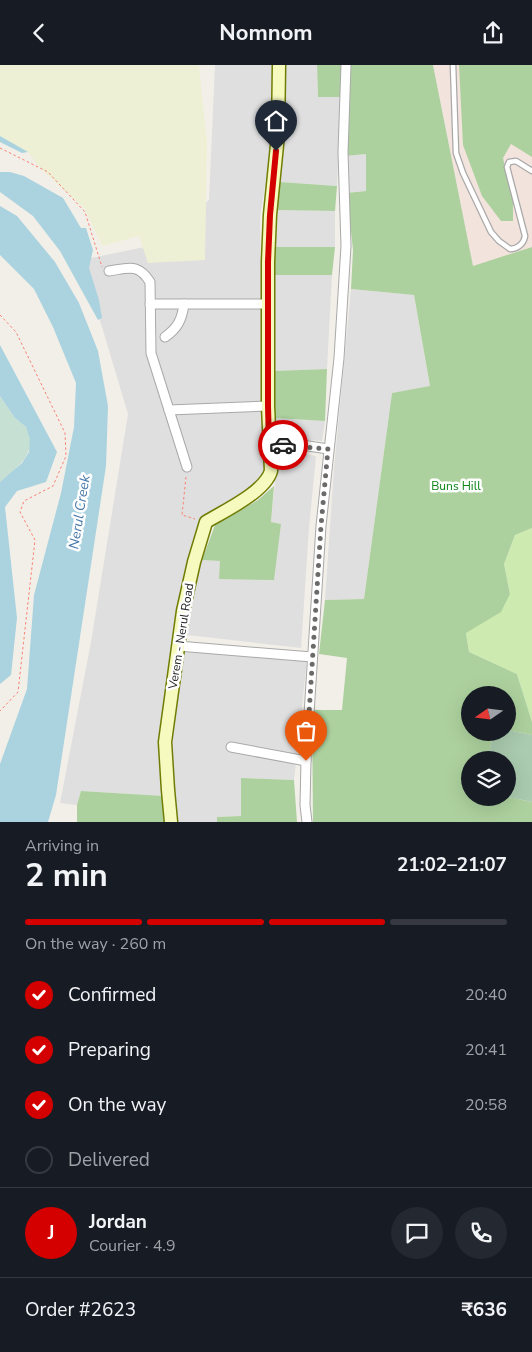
<!DOCTYPE html>
<meta charset="utf-8">
<style>
:root{--surface:#171b24;--page:#242831;--text:#f1f3f6;--muted:#9ea1a6;--line:#363941;--accent:#d40000}
body{margin:0;font-family:"Nunito Sans",sans-serif;background:var(--page);color:var(--text);height:100vh;display:flex;flex-direction:column;font-size:19px;white-space:nowrap}
*{box-sizing:border-box;margin:0}
p{font-size:16px;color:var(--muted)}
.icon{flex:none;width:28px;height:28px;fill:none;stroke:currentColor;stroke-width:2;stroke-linecap:round;stroke-linejoin:round}
.map{position:relative;height:757px;overflow:hidden}
.side{display:flex;flex-direction:column;background:var(--surface);flex:1}
.side>*{flex:none}
.needle{width:32px;rotate:256deg}
.tools{position:absolute;left:461px;top:621px;display:grid;gap:10px}
.tools a{display:grid;place-items:center;width:55px;height:55px;border-radius:50%;background:var(--surface);box-shadow:0 5px 20px #0002;font-size:25px}
.pin{position:absolute;display:grid;place-items:center;width:42px;height:42px;color:#fff;margin:-51px -21px;border-radius:50% 50% 50% 0;rotate:-45deg;box-shadow:0 0 5px #0007}
.pin .icon{rotate:45deg}
.courier{position:absolute;display:grid;place-items:center;width:50px;height:50px;margin:-25px;border:4px solid #d40000;border-radius:50%;background:#fff;color:#222;box-shadow:0 1px 6px #0007}
.overview em{font-style:normal;font-weight:700}
.overview div{display:flex;flex-direction:column-reverse}
.overview{display:flex;align-items:center;justify-content:space-between;height:85px;padding:0 25px}
h1{font-size:32px;font-weight:700;line-height:38px}
.bar{display:grid;grid-template-columns:repeat(4,1fr);gap:8px 5px;align-content:center;height:60px;padding:0 25px}
.bar i{height:6px;border-radius:4px;background:var(--line)}
.bar .current{background:var(--accent)}
.bar p{grid-column:span 4}
.line{display:flex;align-items:center;gap:12px;padding:0 25px;border-top:1px solid var(--line)}
.line div{flex:1}
.round{display:grid;place-items:center;flex:none;width:52px;height:52px;border-radius:26px;background:var(--page)}
ol{padding:0 25px;list-style:none}
li{display:flex;align-items:center;gap:15px;height:55px}
li p{margin-inline-start:auto}
li .icon{padding:5px;border-radius:50%;background:var(--accent);color:#fff;stroke-width:4}
li:last-child{color:var(--muted)}
li i{width:28px;height:28px;border:2px solid var(--line);border-radius:50%}
header{display:flex;justify-content:space-between;align-items:center;height:65px;padding:0 25px;background:var(--surface);font-size:22px;font-weight:700}
.map>svg:first-child{display:block}
</style>
<header><svg class="icon" aria-label="back" viewBox="0 0 24 24"><path d="M15 5l-7 7 7 7"/></svg>Nomnom<svg class="icon" aria-label="share" viewBox="0 0 24 24"><path d="M12 15V3M7 8l5-5 5 5M5 13v7h14v-7"/></svg></header>
<div class="map">
<svg width="532" height="757" viewBox="0 0 532 757">
<rect width="100%" height="100%" fill="#f2efe9"/>
<g fill="#e0dfdf">
<polygon points="215,0 273,0 274,24 271,84 260,152 263,366 265,411 201,455 164,731 81,726 77,740 60,738 91,577 128,349 82,195 159,179 209,135"/>
<polygon points="283,0 317,0 318,32 341,32 337,121 280,117"/>
<polygon points="366,89 366,126 347,128 345,91"/>
<polygon points="275,145 335,146 335,182 273,182"/>
<polygon points="271,210 332,210 327,304 273,306"/>
<polygon points="351,224 414,230 430,322 392,328 364,534 325,535 334,403"/>
<polygon points="275,353 325,356 322,376 274,373"/>
<polygon points="278,385 316,391 309,463 301,583 187,570 197,508 202,495 221,496 220,514 281,459 271,457"/>
<polygon points="183,585 307,595 294,715 241,713 241,751 217,752 217,757 177,757 172,714 173,667"/>
</g>
<polygon fill="#f3e3dd" points="433,0 532,0 532,182 473,202"/>
<polygon fill="#eef0d5" points="0,0 199,0 207,77 205,195 148,198 139,171 102,181 84,143 40,103 28,87 0,71"/>
<polygon fill="#cdebb0" points="532,463 532,657 517,609 469,587 466,567 478,560 510,529 504,499 515,470"/>
<g fill="#add19e">
<polygon points="317,0 341,0 341,32 318,32"/>
<polygon points="350,0 433,0 473,201 532,182 532,463 515,470 504,499 510,529 501,547 466,568 469,587 517,609 532,657 532,670 508,665 508,630 470,630 470,668 493,668 488,695 470,695 470,732 508,732 532,737 532,757 313,757 312,645 342,645 347,593 319,589 325,535 364,534 392,328 430,321 414,230 351,224 353,185 347,128 366,126 366,89 345,91"/>
<polygon points="459,0 532,0 532,92 511,79 503,93 513,137 513,156 501,156 482,131 463,80"/>
<polygon points="280,117 337,121 335,146 275,145"/>
<polygon points="273,182 335,182 332,210 271,210"/>
<polygon points="327,304 325,356 275,353 273,306"/>
<polygon points="274,421 271,457 281,459 274,515 219,514 220,496 202,495 215,460 258,435"/>
<polygon points="241,713 294,715 297,757 217,757 217,752 241,751"/>
<polygon points="81,726 164,731 166,757 77,757 77,740"/>
</g>
<path fill="#c6e0d4" d="M0 331C5 338 10 346 15 353 19 357 24 359 27 364 39 387 16 404 0 417Z"/>
<polygon fill="#aacbaf" points="508,665 532,670 532,737 508,732 508,695 488,695 493,668 508,668"/>
<g fill="#aad3df">
<polygon points="0,71 28,87 22,88 0,77"/>
<polygon points="0,107 10,107 24,111 63,133 81,163 86,163 93,185 89,203 99,235 102,253 98,255 60,186 33,151 0,127"/>
<polygon points="0,141 17,151 55,197 79,238 98,286 108,341 106,401 56,730 48,757 0,757 0,699 27,624 34,530 61,428 74,362 76,318 53,262 34,224 0,190"/>
<polygon points="0,280 57,387 46,417 17,426 5,442 17,553 11,610 0,619 0,417 22,398 29,387 30,374 26,362 15,353 0,331"/>
</g>
<g fill="none" stroke-linecap="round" stroke-linejoin="round">
<defs>
<path id="lane" d="M453 0 456 88 463 108 491 167 499 176 510 184C517 184 524 179 525 171L507 102 509 97 516 96 532 106"/>
<g id="street">
<path d="M109 206C129 203 138 198 150 217L151 288 187 402"/>
<polyline points="150,239 267,239"/>
<path d="M165 272C178 263 182 254 184 239"/>
<polyline points="169,345 268,341"/>
<polyline points="269,379 302,380 328,384"/>
<polyline points="178,581 312,592"/>
<polyline points="231,682 306,696"/>
<polyline points="307,757 305,740 306,696 321,461 339,293 346,181 343,87 346,0"/>
</g>
<path id="secondary" d="M171 757 168 725 165 677 183 546 194 497 206 457C224 446 265 427 271 406L268 341V197L270 150 278 70 279 0"/>
</defs>
<use href="#lane" stroke="#a9a9a9" stroke-width="7"/>
<use href="#street" stroke="#a9a9a9" stroke-width="11"/>
<use href="#secondary" stroke="#707d05" stroke-width="15"/>
<g stroke="#fa8072" stroke-width="1" stroke-dasharray="2.5 2.5" stroke-linecap="butt">
<polyline points="0,83 48,107 85,147 102,202"/>
<polyline points="0,250 16,267 65,368 66,391 53,421 24,436 20,447 35,475 18,627 0,646"/>
<polyline points="186,412 182,450 195,454"/>
</g>
<use href="#lane" stroke="#fff" stroke-width="4.5"/>
<use href="#street" stroke="#fff" stroke-width="9"/>
<use href="#secondary" stroke="#f7fabf" stroke-width="12"/>
</g>
<g fill="none" stroke-linecap="round" stroke-linejoin="round">
<polyline stroke="#6b6a68" stroke-width="5" stroke-dasharray="0 9" points="283,380 328,384 321,461 306,696"/>
<polyline stroke="#d40000" stroke-width="6" points="276,86 270,150 268,197 268,341 269,379 283,380"/>
</g>
<g text-anchor="middle" stroke-width="5" stroke-linejoin="round" paint-order="stroke">
<g font-size="12" fill="#0c8416" stroke="#fff">
<text x="456" y="425">Buns Hill</text>
</g>
<g font-size="12" fill="#222" stroke="#fff">
<text transform="translate(181 571) rotate(-81)" y="4">Verem - Nerul Road</text>
</g>
<g font-size="14" font-style="italic" fill="#4a7aab" stroke="#fff">
<text transform="translate(79 447) rotate(-81)" y="5">Nerul Creek</text>
</g>
</g>
</svg>
<div class="tools">
<a><svg class="needle" viewBox="-14 -14 28 28"><path d="M0-13l5 13h-10z" fill="#e53935"/><path d="M0 13l5-13h-10z" fill="#9ea1a6"/></svg></a>
<a><svg class="icon" aria-label="layers" viewBox="0 0 24 24"><path d="M12 4l9 5-9 5-9-5zM3 14l9 5 9-5"/></svg></a>
</div>
<div class="pin" style="left:306px;top:696px;background:#ea580c"><svg class="icon" aria-label="bag" viewBox="0 0 24 24"><path d="M5 8h14l-1 12H6zM9 8a3 3 0 0 1 6 0"/></svg></div>
<div class="pin" style="left:276px;top:86px;background:#1f2937"><svg class="icon" aria-label="home" viewBox="0 0 24 24"><path d="M3 11l9-7 9 7M6 9v11h12V9"/></svg></div>
<div class="courier" style="left:283px;top:380px"><svg class="icon" aria-label="car" viewBox="0 0 24 24"><path d="M5 17H2v-5l4-1 3-4h7l3 4 3 1v5h-3M9 17h6M6 11h13"/><circle cx="7" cy="17" r="2"/><circle cx="17" cy="17" r="2"/></svg></div>
</div>
<section class="side">
<div class="overview"><div><h1>2 min</h1><p>Arriving in</p></div><em>21:02–21:07</em></div>
<div class="bar"><i class="current"></i><i class="current"></i><i class="current"></i><i></i><p>On the way · 260 m</p></div>
<ol>
<li><svg class="icon" aria-label="check" viewBox="0 0 24 24"><path d="M5 12l5 5 9-10"/></svg>Confirmed<p>20:40</p></li>
<li><svg class="icon" aria-label="check" viewBox="0 0 24 24"><path d="M5 12l5 5 9-10"/></svg>Preparing<p>20:41</p></li>
<li><svg class="icon" aria-label="check" viewBox="0 0 24 24"><path d="M5 12l5 5 9-10"/></svg>On the way<p>20:58</p></li>
<li><i></i>Delivered</li>
</ol>
<div class="line" style="height:90px"><b class="round" style="background:var(--accent);color:#fff">J</b><div><b>Jordan</b><p>Courier · 4.9</p></div><a class="round"><svg class="icon" aria-label="chat" viewBox="0 0 24 24"><path d="M4 5h16v11H9l-5 4z"/></svg></a><a class="round"><svg class="icon" aria-label="phone" viewBox="0 0 24 24"><path d="M5 4h4l2 5-3 2q2 4 5 5l2-3 5 2v4C11 20 4 13 5 4z"/></svg></a></div>
<div class="line" style="height:65px"><div>Order #2623</div><b>₹636</b></div>
</section>
